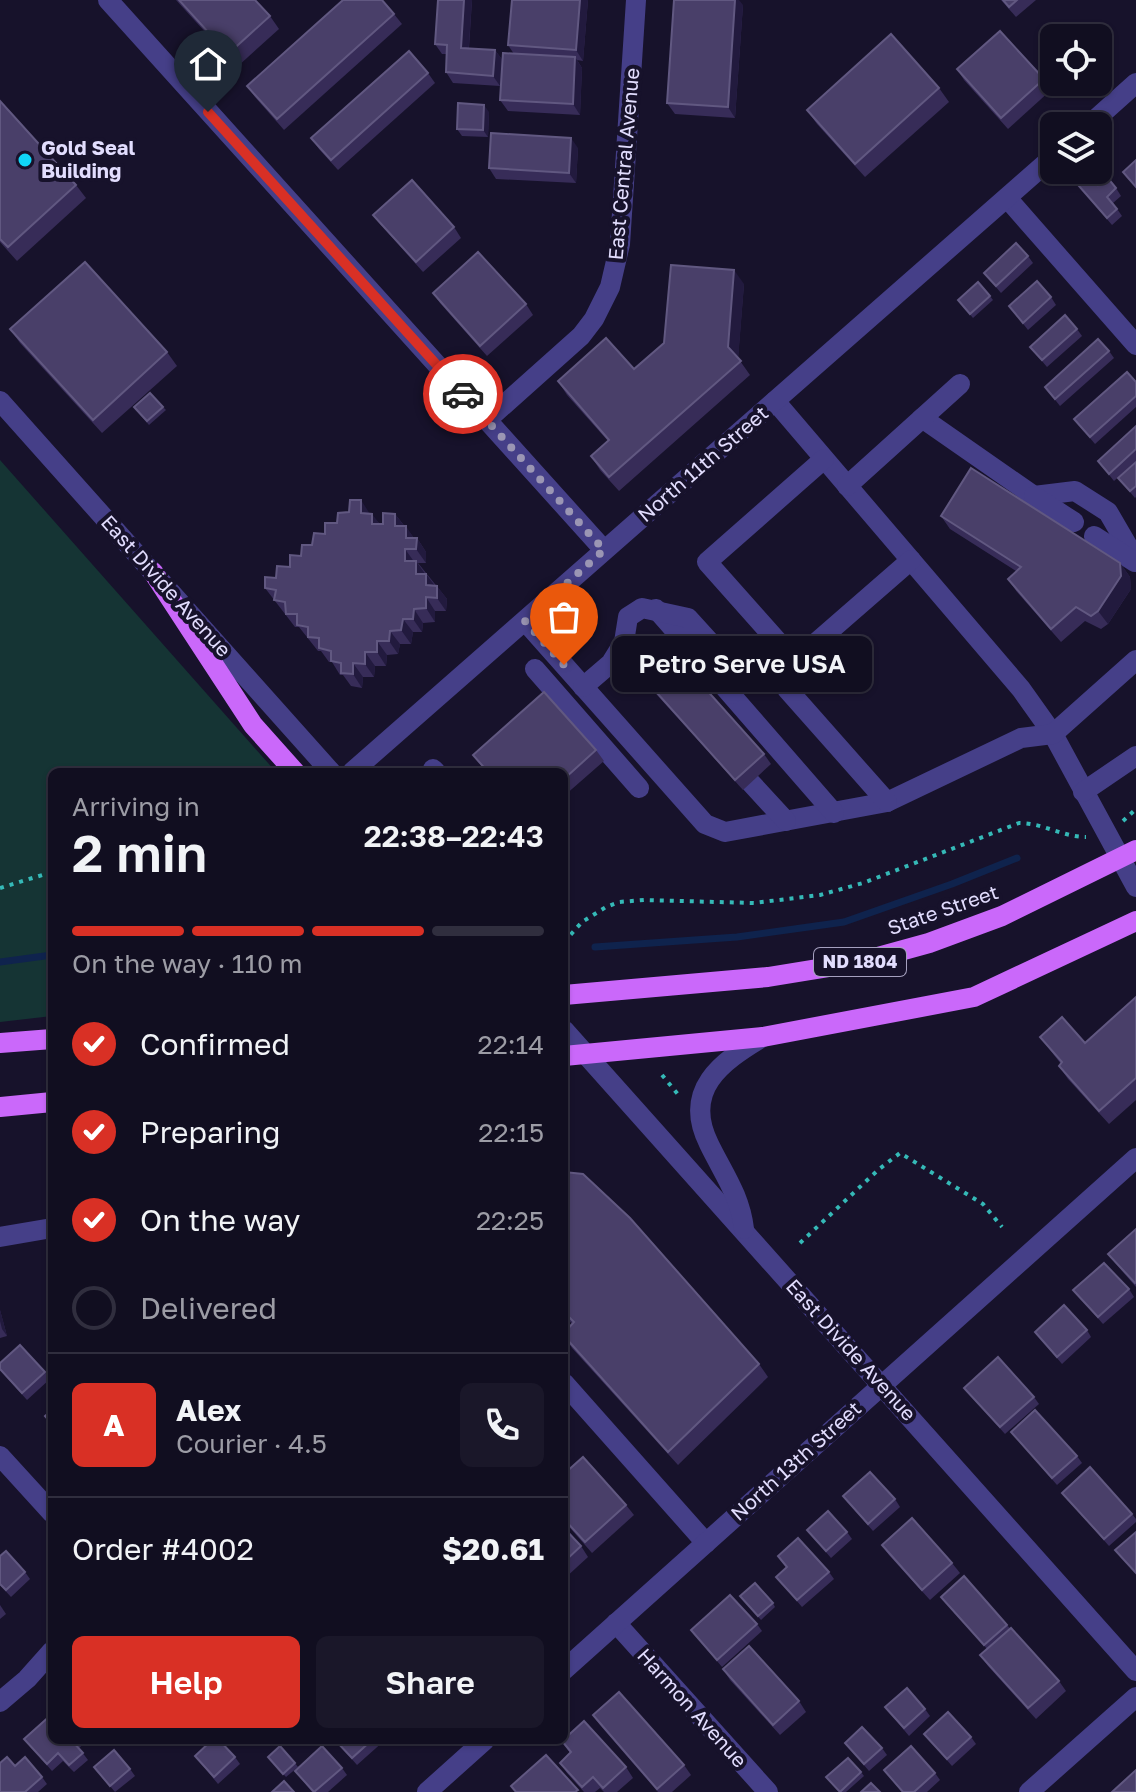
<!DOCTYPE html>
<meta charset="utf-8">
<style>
:root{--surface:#110e20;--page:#1a1729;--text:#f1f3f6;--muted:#9c9ca5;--line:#302e3e;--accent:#d93025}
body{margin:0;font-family:"Golos Text",sans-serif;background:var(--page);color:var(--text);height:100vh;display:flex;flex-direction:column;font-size:30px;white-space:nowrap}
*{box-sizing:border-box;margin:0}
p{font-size:26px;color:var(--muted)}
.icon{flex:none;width:44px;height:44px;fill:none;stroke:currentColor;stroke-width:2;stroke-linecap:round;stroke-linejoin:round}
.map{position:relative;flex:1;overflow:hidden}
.drawer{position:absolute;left:48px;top:768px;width:520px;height:976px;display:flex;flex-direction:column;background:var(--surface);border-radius:12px;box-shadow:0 2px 6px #0004,0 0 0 2px var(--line)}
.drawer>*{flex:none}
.tools{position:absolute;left:1040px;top:24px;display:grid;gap:16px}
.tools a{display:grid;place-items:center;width:72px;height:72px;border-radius:12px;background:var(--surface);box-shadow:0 2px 6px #0004,0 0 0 2px var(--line);font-size:40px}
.pin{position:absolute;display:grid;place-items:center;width:68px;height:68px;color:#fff;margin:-82px -34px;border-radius:50% 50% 50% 0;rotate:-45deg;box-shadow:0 0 8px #0007}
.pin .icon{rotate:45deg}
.courier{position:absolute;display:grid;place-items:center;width:80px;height:80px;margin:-40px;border:6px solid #d93025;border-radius:50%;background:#fff;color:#222;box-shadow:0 2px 10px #0007}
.bubble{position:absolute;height:56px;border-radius:12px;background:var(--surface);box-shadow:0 2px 6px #0004,0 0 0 2px var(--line);font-size:26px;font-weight:600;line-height:56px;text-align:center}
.headline em{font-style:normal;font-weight:600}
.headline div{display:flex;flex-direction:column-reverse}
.headline{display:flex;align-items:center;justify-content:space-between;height:136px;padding:0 24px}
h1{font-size:52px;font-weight:600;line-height:60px}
.bar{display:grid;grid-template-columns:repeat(4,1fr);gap:12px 8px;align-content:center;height:96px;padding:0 24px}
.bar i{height:10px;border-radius:6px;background:var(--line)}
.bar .on{background:var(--accent)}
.bar p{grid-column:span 4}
.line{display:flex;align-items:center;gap:20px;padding:0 24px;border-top:2px solid var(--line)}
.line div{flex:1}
.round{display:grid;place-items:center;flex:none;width:84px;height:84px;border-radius:12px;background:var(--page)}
ol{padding:0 24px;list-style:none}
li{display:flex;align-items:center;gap:24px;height:88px}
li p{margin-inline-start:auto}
li .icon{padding:8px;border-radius:50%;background:var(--accent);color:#fff;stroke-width:4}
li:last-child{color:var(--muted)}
li i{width:44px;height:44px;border:4px solid var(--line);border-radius:50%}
.primary-button{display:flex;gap:16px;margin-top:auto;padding:16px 24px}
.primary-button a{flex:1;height:92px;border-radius:12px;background:var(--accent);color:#fff;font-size:32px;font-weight:600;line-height:92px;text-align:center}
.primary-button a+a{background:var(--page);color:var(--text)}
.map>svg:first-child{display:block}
</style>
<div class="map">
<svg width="1136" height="1792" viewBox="0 0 1136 1792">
<rect width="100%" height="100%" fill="#17122b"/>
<polygon fill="#153434" points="0,460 276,772 52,772 52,1016 0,1022"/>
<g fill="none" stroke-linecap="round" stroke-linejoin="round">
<g stroke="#0f234d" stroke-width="7">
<polyline points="595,947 737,937 844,922 952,884 1017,858"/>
<polyline points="0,962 52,955"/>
</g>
<g stroke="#35b9b7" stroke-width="4" stroke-dasharray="4 6" stroke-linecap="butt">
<polyline points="1123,821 1136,809"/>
<polyline points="0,888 52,872"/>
<path d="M564 942 582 922 606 907 619 902 644 900 754 903 820 895 863 883 1019 823C1043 823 1063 837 1086 837"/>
<polyline points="662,1075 681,1098"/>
<polyline points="800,1243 878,1170 900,1153 983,1204 1002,1227"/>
</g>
<g stroke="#453f88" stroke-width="20">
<polyline points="108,0 604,550"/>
<polyline points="1088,126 1136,83"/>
<polyline points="1007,198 1136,345"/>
<polyline points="0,401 331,772"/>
<polyline points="775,401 1021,689 1053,734 1136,887"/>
<polyline points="922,418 1034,496 1075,491 1108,512 1136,560"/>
<polyline points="487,420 581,336 594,319 610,287 620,244 636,0"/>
<polyline points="824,459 707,562 795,661 911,560"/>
<polyline points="847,486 960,384"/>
<polyline points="1034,496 1074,522"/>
<polyline points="1094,536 1135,562"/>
<polyline points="656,609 685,642"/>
<polyline points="525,621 705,824 725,832 887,802 1021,738 1053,734 1136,660"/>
<polyline points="700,659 834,813"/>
<polyline points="795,661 787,689 887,802"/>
<polyline points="647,668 624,642 628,617 642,608 688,618 728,662 732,694"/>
<polyline points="535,669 639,788"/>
<polyline points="583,687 611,663 624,642"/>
<polyline points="433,769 436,772"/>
<polyline points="352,772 1054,156"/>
<polyline points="751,783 786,821"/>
<polyline points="1083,792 1136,756"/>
<polyline points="564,1030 1136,1671"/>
<path d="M744 1229C740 1195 723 1173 709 1144 682 1090 721 1062 763 1037"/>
<polyline points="0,1237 52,1228"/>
<polyline points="564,1383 706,1543"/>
<polyline points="0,1456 52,1513"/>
<polyline points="616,1623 768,1792"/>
<polyline points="564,1670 1136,1158"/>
<polyline points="0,1702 27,1679 52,1651"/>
<polyline points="427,1792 485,1740"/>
<polyline points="1029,1792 1136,1697"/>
</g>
<g stroke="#ca68fa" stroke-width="20">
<polyline points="153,572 253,725 295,772"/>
<polyline points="564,995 768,977 860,962 929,943 1002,916 1136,850"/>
<polyline points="0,1043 52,1039"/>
<polyline points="564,1056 763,1037 974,997 1136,921"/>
<polyline points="0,1107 52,1102"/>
</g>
</g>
<g fill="#372c58">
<polygon points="176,0 255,0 270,16 279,29 237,67"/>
<polygon points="472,0 469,48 495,50 503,61 500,86 453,83 446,72 447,54 442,54 435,44"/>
<polygon points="512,0 588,0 583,61 577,60 582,68 580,115 508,111 500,100 514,54 508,45"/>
<polygon points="1001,0 1036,0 1016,17"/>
<polygon points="743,5 735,118 675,114 667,103"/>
<polygon points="394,14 402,24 284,130 255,97 247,86"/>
<polygon points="957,69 1044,79 1051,90 1008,129 964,80"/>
<polygon points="428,73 435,83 338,170 319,149 311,138"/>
<polygon points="939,88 949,102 865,177 817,124 807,110"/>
<polygon points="0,101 76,185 86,198 17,261 0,242"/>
<polygon points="489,112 488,137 462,136 457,129"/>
<polygon points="578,148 576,183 496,179 489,168"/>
<polygon points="1098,185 1116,188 1121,196 1113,203 1122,216 1112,225 1079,186"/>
<polygon points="373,215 454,227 461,238 423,272 381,225"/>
<polygon points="1028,256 1033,263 1001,293 984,273"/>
<polygon points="744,284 738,358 750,375 619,491 600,470 591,456 608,441 567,395 558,381 634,369"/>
<polygon points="433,293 526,304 533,315 487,356 440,303"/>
<polygon points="990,296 993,300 973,318 961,304"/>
<polygon points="1051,297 1056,305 1028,330 1009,306"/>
<polygon points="10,329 167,352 177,366 102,433 20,343"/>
<polygon points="1077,329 1082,336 1047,367 1030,347"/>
<polygon points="1109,351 1114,358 1060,406 1045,387"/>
<polygon points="1136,382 1136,407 1095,444 1074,419"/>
<polygon points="163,407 166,410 149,425 137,411"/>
<polygon points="1136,426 1136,461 1114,481 1098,461"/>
<polygon points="1136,462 1136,497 1135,498 1118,478"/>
<polygon points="370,514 380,524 383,524 395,514 414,538 417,538 426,552 426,563 418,563 447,599 446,611 435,611 435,622 423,623 422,632 413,632 411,644 400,644 398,654 387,655 386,666 375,666 374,677 363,677 362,688 351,686 343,675 340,675 332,662 329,662 321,651 318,651 299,627 295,627 265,588 290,567 337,523"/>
<polygon points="941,516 1120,563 1130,577 1131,589 1108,624 1101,629 1085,621 1061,642 1017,592 1008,579 1016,571 950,529"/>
<polygon points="632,665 764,754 771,764 743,790 639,675"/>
<polygon points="596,750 604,761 564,796 564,772 486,772 473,755"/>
<polygon points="1136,997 1136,1100 1109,1124 1068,1079 1059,1066 1061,1064 1040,1037 1085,1043"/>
<polygon points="564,1172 759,1364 768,1377 678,1465 572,1348 564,1336 572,1324 567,1318 564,1322"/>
<polygon points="1136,1229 1136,1287 1116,1264 1108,1254"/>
<polygon points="1129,1289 1134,1297 1103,1324 1073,1290"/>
<polygon points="0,1310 7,1336 0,1338"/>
<polygon points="1087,1330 1091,1337 1062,1364 1035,1332"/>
<polygon points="0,1370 45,1372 50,1379 27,1400"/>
<polygon points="964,1388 1034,1397 1039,1404 1005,1434"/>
<polygon points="1011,1432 1077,1456 1082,1463 1057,1485"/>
<polygon points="564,1474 626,1505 634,1515 592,1553 564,1521"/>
<polygon points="1062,1493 1132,1514 1136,1519 1136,1522 1109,1546"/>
<polygon points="843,1496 895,1499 900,1507 873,1531"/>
<polygon points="564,1528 581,1546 588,1557 564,1579"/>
<polygon points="807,1530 847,1532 852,1539 831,1558"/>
<polygon points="882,1545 952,1563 960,1573 930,1600 889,1555"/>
<polygon points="0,1556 25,1572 30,1579 11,1597 0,1585"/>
<polygon points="778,1556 829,1572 834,1579 802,1607 776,1577 787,1568"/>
<polygon points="941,1597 1007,1625 1059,1681 1066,1691 1036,1719 988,1666 980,1655 987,1649"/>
<polygon points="742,1599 773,1603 775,1607 761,1620"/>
<polygon points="0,1605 6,1614 0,1619"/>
<polygon points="757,1624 762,1631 722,1667 691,1630"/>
<polygon points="723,1669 799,1701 806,1712 780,1735 730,1680"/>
<polygon points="885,1707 925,1709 930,1716 909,1736"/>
<polygon points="593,1715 684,1765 691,1775 672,1792 658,1792 600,1725"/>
<polygon points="924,1734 971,1737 976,1744 952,1766"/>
<polygon points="24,1739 88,1740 79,1748 88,1760 74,1772 63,1761 52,1771"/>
<polygon points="335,1740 385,1740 357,1765"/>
<polygon points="562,1741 626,1767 633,1778 617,1792 604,1792 600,1788 595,1792 584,1792 567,1773 560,1763 570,1753"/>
<polygon points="845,1743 882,1748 887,1755 869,1771"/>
<polygon points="195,1756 235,1757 240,1764 218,1784"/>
<polygon points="271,1761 295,1763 298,1767 286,1777"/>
<polygon points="15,1766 42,1777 47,1784 38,1792 0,1792"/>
<polygon points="94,1767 130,1769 135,1776 115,1792"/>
<polygon points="342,1768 347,1775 328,1792 312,1792 295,1771"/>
<polygon points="884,1770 935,1773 940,1780 927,1792 902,1792"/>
<polygon points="861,1772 864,1776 846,1792 839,1792"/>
</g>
<g fill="#221a3e">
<polygon points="464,0 472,0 468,58 461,48"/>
<polygon points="580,0 588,0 583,61 576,50"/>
<polygon points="735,0 739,0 743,5 735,118 728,107"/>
<polygon points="495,50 503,61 500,86 493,76"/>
<polygon points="575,57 582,68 580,115 573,104"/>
<polygon points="484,105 489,112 488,137 483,130"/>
<polygon points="571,138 578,148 576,183 569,173"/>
<polygon points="734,270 744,284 738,361 728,347"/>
<polygon points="361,500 370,514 361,513"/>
<polygon points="372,514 382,527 372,524"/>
<polygon points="395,514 405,527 395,526"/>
<polygon points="406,526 415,540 406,538"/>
<polygon points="417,538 426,552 426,563 416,549"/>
<polygon points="405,549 415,563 405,561"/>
<polygon points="416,561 426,575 416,574"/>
<polygon points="1120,563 1130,577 1131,589 1108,624 1098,611"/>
<polygon points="426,574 436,587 436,599 426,585"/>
<polygon points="437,586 447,599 446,611 437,598"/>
<polygon points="426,597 435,611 435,622 426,608"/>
<polygon points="414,609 423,623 422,632 413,619"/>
<polygon points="403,619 413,632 411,644 401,630"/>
<polygon points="390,631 400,644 398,654 389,641"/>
<polygon points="377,641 387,655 386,666 377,652"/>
<polygon points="365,652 375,666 374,677 365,664"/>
<polygon points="353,663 363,677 362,688 353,674"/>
<polygon points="0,1310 7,1336 2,1329 0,1321"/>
</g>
<g fill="#493f69" stroke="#615881" stroke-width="2">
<polygon points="179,0 255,0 270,16 228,54"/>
<polygon points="343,0 382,0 394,14 277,119 247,86"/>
<polygon points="438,0 464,0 461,48 495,50 493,76 446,72 447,45 435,44"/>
<polygon points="512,0 580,0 576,50 508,45"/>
<polygon points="674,0 735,0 728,107 667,103"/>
<polygon points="1003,0 1017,0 1009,7"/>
<polygon points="1000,31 1044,79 1001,118 957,69"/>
<polygon points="891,34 939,88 855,164 807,110"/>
<polygon points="409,51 428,73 331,160 311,138"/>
<polygon points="503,53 575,57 573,104 500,100"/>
<polygon points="0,101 76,185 8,247 0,239"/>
<polygon points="458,103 484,105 483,130 457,129"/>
<polygon points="491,133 571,138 569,173 489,168"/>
<polygon points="1136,160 1136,187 1123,172"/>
<polygon points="1090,176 1098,185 1107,177 1116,188 1107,197 1117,209 1107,218 1079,186"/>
<polygon points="412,180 454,227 416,262 373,215"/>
<polygon points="1016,243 1028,256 996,286 984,273"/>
<polygon points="478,252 526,304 480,346 433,293"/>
<polygon points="85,262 167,352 93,420 10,329"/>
<polygon points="671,265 734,270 728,347 741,361 609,477 591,456 609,440 558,381 606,338 634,369 664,343"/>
<polygon points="1037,281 1051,297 1023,323 1009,306"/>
<polygon points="978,282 990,296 970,314 958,300"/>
<polygon points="1065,315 1077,329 1042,360 1030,347"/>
<polygon points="1098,339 1109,351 1055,399 1045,387"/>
<polygon points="1127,372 1136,382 1136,396 1090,437 1074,419"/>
<polygon points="150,393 163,407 147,421 134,407"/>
<polygon points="1136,426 1136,449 1109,474 1098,461"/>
<polygon points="1136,462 1136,486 1130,491 1118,478"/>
<polygon points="971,468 1120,563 1121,576 1098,611 1091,616 1076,607 1051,629 1008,579 1021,567 941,516"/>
<polygon points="350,500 361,500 361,513 372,514 372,524 383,524 383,513 395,514 395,526 406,526 406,538 417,538 416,549 405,549 405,561 416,561 416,574 426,574 426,585 437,586 437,598 426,597 426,608 414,609 413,619 403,619 401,630 390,631 389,641 377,641 377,652 365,652 365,664 353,663 353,674 341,673 341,663 331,661 331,651 319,648 319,638 308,637 308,627 297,625 297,614 286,614 285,602 274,600 276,590 265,588 265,577 276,578 277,566 290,567 290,555 301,556 302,545 312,545 314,533 325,534 325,523 337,523 338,513 349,512"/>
<polygon points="661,639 764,754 735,780 632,665"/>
<polygon points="544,692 596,750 564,779 564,772 488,772 473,755"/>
<polygon points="1136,997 1136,1078 1099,1111 1059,1066 1062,1062 1040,1037 1062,1017 1085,1043"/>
<polygon points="564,1172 583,1174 630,1218 759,1364 668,1452 564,1336 564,1333 574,1322 564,1312"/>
<polygon points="1136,1229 1136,1282 1135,1283 1108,1254"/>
<polygon points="1104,1263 1129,1289 1098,1317 1073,1290"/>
<polygon points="1064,1305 1087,1330 1057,1357 1035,1332"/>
<polygon points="20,1345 45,1372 22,1393 0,1369 0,1363"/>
<polygon points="998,1357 1034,1397 1000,1427 964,1388"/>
<polygon points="52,1410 52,1424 45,1416"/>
<polygon points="1035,1410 1077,1456 1052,1478 1011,1432"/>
<polygon points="583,1457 626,1505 585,1542 564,1519 564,1474"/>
<polygon points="1090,1467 1132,1514 1104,1539 1062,1493"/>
<polygon points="870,1472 895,1499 868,1524 843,1496"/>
<polygon points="828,1511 847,1532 826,1551 807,1530"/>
<polygon points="912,1518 952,1563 922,1590 882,1545"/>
<polygon points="564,1528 581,1546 564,1562"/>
<polygon points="1136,1532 1136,1573 1115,1550"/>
<polygon points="798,1538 829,1572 797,1600 776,1577 787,1567 778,1556"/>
<polygon points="6,1551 25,1572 6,1590 0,1584 0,1556"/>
<polygon points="964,1576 1007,1625 984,1645 941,1597"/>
<polygon points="755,1583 773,1603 758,1616 740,1596"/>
<polygon points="730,1595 757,1624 717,1660 691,1630"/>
<polygon points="1011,1628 1059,1681 1028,1708 980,1655"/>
<polygon points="749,1646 799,1701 773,1725 723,1669"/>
<polygon points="907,1688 925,1709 904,1728 885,1707"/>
<polygon points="619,1692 684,1765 657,1789 593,1715"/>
<polygon points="948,1712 971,1737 947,1759 924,1734"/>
<polygon points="52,1714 52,1740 75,1740 73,1742 83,1753 69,1765 58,1753 47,1764 24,1739"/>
<polygon points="584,1721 626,1767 603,1788 593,1777 582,1787 560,1763 571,1752 562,1741"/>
<polygon points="862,1727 882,1748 864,1764 845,1743"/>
<polygon points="212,1740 219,1740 235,1757 214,1777 195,1756"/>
<polygon points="335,1740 372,1740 352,1758"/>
<polygon points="280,1746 295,1763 283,1774 268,1757"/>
<polygon points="322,1746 342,1768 314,1792 295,1771"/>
<polygon points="911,1746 935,1773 914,1792 903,1792 884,1770"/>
<polygon points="114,1750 130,1769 110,1786 94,1767"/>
<polygon points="546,1755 578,1790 575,1792 516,1792 511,1786"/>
<polygon points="7,1757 15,1766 25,1757 42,1777 25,1792 0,1792 0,1763"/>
<polygon points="848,1758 861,1772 840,1792 826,1777"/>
<polygon points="1136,1770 1136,1792 1112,1792"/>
<polygon points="284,1781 294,1792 272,1792"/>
<polygon points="871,1783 880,1792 861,1792"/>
</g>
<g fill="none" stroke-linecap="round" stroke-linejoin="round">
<polyline stroke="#9b96b4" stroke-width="8" stroke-dasharray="0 14.4" points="463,394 604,550 525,621 564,665"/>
<polyline stroke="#d93025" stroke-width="10" points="208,112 463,394"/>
</g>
<circle fill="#10d5f7" stroke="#17122b" stroke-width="3" cx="25" cy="160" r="8"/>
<g text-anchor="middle" stroke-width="8" stroke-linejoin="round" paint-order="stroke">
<rect fill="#17122b" stroke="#a5a0bf" stroke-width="2" x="814" y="948" width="92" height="28" rx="6"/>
<g font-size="18" font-weight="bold" fill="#e2ddfe">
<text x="860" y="968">ND 1804</text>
</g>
<g font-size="20" font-weight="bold" fill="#e2ddfe" stroke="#17122b" text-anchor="start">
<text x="41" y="155">Gold Seal<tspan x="41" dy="23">Building</tspan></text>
</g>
<g font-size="20" fill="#e2ddfe" stroke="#17122b">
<text transform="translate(624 164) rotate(-85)" y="7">East Central Avenue</text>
<text transform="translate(703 464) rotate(-41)" y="7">North 11th Street</text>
<text transform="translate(166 586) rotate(48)" y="7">East Divide Avenue</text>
<text transform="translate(943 910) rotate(-19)" y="7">State Street</text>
<text transform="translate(851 1350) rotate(48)" y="7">East Divide Avenue</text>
<text transform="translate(796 1461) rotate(-42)" y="7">North 13th Street</text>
<text transform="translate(692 1708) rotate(48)" y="7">Harmon Avenue</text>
</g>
</g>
</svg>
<div class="tools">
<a><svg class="icon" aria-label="locate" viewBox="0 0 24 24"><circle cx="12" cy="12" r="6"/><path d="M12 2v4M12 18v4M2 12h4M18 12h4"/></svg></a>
<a><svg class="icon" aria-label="layers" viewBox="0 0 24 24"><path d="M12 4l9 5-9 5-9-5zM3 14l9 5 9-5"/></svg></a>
</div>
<div class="pin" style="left:564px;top:665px;background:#ea580c"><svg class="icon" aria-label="bag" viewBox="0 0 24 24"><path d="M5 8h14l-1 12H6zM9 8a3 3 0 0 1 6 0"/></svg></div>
<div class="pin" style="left:208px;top:112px;background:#1f2937"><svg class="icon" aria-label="home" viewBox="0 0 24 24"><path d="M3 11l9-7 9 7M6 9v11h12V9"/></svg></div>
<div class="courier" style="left:463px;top:394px"><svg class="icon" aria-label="car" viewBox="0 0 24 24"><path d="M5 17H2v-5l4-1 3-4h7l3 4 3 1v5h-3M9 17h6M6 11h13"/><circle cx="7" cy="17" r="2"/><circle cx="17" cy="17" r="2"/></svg></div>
<div class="bubble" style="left:612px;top:636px;width:260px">Petro Serve USA</div>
<section class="drawer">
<div class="headline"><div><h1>2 min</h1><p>Arriving in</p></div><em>22:38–22:43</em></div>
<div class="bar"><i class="on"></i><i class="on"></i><i class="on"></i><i></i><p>On the way · 110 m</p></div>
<ol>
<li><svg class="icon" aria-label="check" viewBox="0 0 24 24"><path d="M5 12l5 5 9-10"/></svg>Confirmed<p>22:14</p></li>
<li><svg class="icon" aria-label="check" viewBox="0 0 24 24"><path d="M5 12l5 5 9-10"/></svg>Preparing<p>22:15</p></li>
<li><svg class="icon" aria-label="check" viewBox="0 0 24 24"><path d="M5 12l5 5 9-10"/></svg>On the way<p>22:25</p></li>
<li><i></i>Delivered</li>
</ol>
<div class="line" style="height:144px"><b class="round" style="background:var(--accent);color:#fff">A</b><div><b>Alex</b><p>Courier · 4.5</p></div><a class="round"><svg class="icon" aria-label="phone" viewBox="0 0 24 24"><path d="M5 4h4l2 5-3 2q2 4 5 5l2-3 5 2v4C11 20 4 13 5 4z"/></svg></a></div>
<div class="line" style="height:104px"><div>Order #4002</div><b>$20.61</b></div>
<div class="primary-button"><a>Help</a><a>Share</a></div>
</section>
</div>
